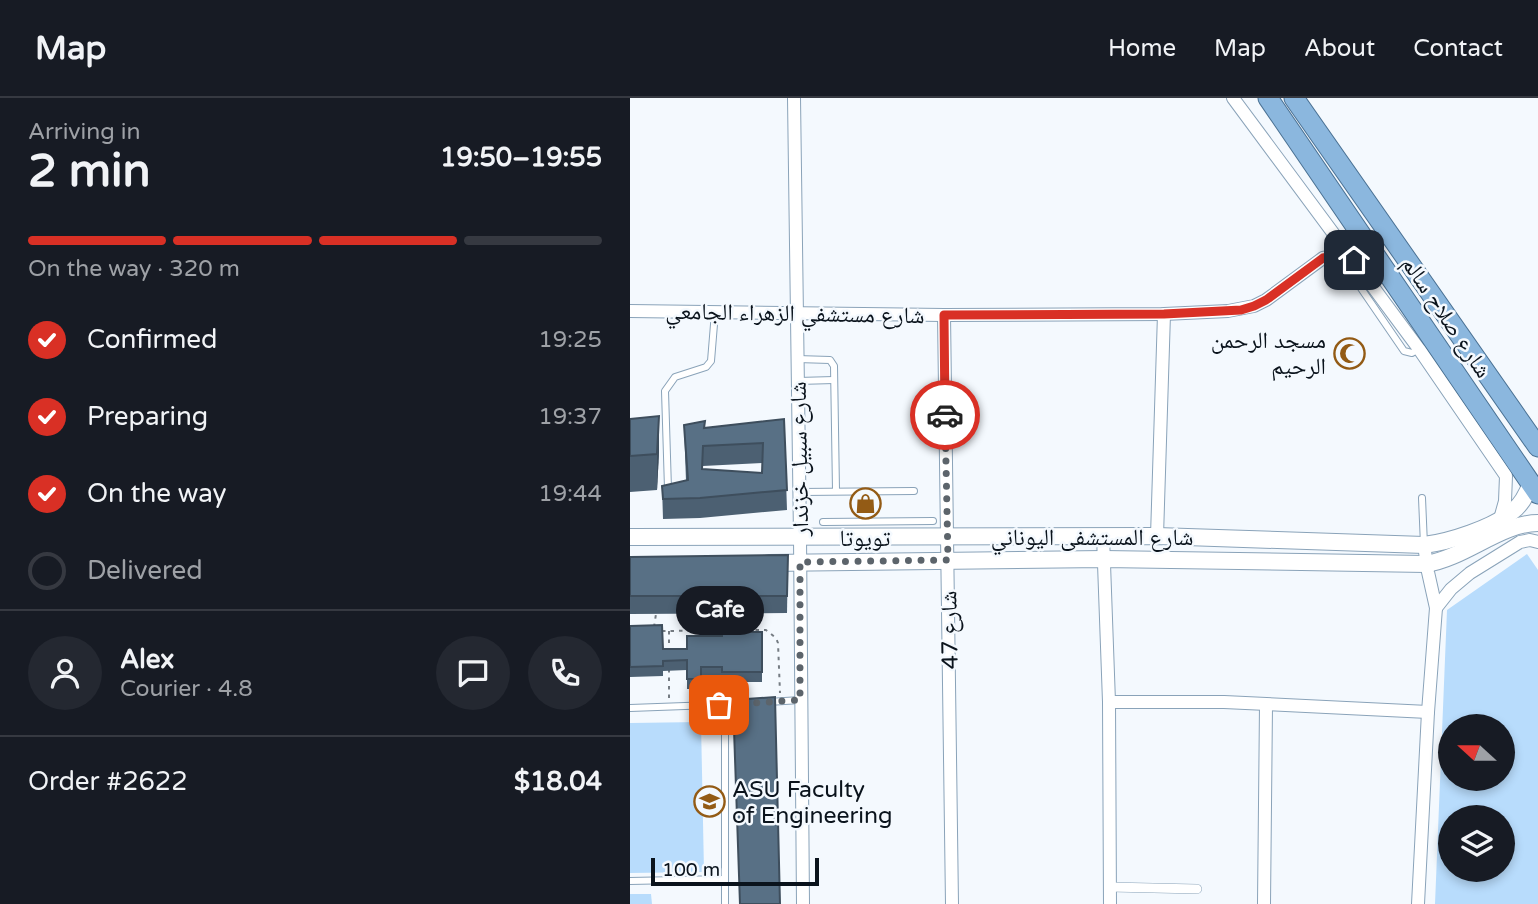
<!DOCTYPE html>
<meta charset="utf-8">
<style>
:root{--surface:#171b24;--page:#242831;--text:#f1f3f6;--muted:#9ea1a6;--line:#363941;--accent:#d93025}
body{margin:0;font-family:"Varela Round","Noto Naskh Arabic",sans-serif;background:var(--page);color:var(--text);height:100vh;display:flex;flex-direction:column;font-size:26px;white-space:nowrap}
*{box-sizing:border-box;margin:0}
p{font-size:23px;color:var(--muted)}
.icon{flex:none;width:38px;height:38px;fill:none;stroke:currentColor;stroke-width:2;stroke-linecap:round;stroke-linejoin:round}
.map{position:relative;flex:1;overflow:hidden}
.sheet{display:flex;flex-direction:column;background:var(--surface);width:630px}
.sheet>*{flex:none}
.needle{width:46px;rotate:291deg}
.fabs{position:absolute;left:808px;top:616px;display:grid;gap:14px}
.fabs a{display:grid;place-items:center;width:77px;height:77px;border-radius:50%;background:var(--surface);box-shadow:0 4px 10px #0003;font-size:35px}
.scale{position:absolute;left:21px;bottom:18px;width:168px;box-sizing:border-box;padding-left:7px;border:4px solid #0a131c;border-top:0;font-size:19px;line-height:24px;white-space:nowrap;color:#0a131c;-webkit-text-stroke:5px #f4f9fe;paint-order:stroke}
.pin{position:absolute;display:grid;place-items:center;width:60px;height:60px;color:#fff;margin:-30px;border-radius:14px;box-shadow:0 4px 10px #0006}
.courier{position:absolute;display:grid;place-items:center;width:70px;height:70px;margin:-35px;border:5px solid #d93025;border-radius:50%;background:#fff;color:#222;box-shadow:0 2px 9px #0007}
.bubble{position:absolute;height:49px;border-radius:24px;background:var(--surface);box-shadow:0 4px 10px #0003;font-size:23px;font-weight:700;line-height:49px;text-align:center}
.summary em{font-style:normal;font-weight:700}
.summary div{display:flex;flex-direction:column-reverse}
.summary{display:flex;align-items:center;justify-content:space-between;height:119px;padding:0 28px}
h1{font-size:46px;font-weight:700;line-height:52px}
.bar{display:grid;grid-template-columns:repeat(4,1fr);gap:10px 7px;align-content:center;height:84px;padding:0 28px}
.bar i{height:9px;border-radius:5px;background:var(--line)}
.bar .on{background:var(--accent)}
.bar p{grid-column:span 4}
.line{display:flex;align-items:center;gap:18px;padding:0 28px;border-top:2px solid var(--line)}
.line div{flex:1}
.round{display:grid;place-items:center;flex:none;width:74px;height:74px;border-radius:37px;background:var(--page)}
ol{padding:0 28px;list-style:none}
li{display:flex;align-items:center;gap:21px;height:77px}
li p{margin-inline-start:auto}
li .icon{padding:7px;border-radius:50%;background:var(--accent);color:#fff;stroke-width:4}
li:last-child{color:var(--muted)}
li i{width:38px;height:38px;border:4px solid var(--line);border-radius:50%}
header{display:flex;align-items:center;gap:42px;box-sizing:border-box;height:98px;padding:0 35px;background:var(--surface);border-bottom:2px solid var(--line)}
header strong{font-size:33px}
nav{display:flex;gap:38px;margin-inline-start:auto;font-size:24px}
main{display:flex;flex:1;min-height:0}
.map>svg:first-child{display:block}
</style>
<header>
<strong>Map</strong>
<nav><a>Home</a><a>Map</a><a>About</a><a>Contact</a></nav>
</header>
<main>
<section class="sheet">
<div class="summary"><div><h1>2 min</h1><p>Arriving in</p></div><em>19:50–19:55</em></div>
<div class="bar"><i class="on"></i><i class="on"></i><i class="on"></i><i></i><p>On the way · 320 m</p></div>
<ol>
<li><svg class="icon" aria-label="check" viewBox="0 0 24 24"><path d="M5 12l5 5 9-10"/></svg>Confirmed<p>19:25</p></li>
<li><svg class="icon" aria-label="check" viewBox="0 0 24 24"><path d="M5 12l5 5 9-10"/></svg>Preparing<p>19:37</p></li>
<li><svg class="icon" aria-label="check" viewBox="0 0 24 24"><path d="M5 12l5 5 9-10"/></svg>On the way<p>19:44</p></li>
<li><i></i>Delivered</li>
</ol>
<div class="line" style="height:126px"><a class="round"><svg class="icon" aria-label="person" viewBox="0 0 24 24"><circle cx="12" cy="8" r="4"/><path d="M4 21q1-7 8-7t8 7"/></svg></a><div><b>Alex</b><p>Courier · 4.8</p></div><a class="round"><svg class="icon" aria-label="chat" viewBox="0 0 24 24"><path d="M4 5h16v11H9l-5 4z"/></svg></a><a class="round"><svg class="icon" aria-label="phone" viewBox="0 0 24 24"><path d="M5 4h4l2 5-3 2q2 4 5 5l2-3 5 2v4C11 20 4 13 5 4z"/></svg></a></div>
<div class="line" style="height:91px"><div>Order #2622</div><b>$18.04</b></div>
</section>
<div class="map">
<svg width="908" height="806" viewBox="0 0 908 806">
<rect width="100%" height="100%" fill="#f4f9fe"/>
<g fill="#b8dcfc" fill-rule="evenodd">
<path d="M897 456 908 472V806H805L817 512ZM821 628H873V681H821ZM821 719H873V772H821Z"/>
<polygon points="71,624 74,774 0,775 0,625"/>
<polygon points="0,796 21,796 22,806 0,806"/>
</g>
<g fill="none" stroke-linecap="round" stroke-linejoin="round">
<defs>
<g id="service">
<polyline points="723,165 722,175 724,180 774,253 782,255 789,251"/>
<polyline points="167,261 200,262 204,268 206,393"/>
<polyline points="168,283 204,282"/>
<polyline points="38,391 35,293 45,279 76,269 81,263 85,214"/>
<polyline points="170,394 284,393"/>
<polyline points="792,400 794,447"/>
<polyline points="193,424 303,423"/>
<polyline points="138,604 171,602"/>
<polyline points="0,610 110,606"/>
<polyline points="0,783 94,781"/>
<polyline points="95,806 95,607"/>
</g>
<polyline id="pedestrian" points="480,789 567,791"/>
<g id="minor">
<polyline points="164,0 170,439 173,806"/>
<polyline points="603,0 789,251 876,378 875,403 870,421"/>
<polyline points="0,213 314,217 534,216 598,213 624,208 636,202 693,160 709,157 717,158 724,162"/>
<polyline points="314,217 322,806"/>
<polyline points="473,438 479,604 480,806"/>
<polyline points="527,438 534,216"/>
<polyline points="806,510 821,491 840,475 890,444 900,442 908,444"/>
<polyline points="479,604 594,604 798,614"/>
<polyline points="634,806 636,607"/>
<polyline points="788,806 798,614 806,510 798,474 794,447"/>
</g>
<g id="tertiary">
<path d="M0 439 527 438 794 447C819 444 863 430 883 413 892 406 897 396 901 385"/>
<path d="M139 465 474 461 796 466C835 460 871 425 908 425"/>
</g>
<g id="trunk">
<polyline points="638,0 908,396"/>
<polyline points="664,0 908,349"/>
</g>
</defs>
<use href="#service" stroke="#8aa3b9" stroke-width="8"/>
<use href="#pedestrian" stroke="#8aa3b9" stroke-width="10"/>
<use href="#minor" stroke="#8aa3b9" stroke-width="14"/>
<use href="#tertiary" stroke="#8aa3b9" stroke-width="18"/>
<use href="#trunk" stroke="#4b7294" stroke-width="21"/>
<g stroke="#757c83" stroke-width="2" stroke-dasharray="3.5 5" stroke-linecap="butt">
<polyline points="24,529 26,516"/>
<polyline points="32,533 136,532 146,540 148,545 150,595"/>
<polyline points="39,533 39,551"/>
<polyline points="39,571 39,600"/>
<polyline points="88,579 88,598"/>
</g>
<use href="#service" stroke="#fff" stroke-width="6"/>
<use href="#pedestrian" stroke="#fff" stroke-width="9"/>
<use href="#minor" stroke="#fff" stroke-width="12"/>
<use href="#tertiary" stroke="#fff" stroke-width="16"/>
<use href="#trunk" stroke="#8bb7de" stroke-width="19"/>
</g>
<g fill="#4c6072" fill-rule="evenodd">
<polygon points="0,321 29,354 27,392 0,394"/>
<path d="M154 321 157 412 70 420 33 421 32 388 56 383 54 327 75 330ZM132 365V375L73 371V368Z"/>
<polygon points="158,457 157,515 0,516 0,459"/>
<polygon points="0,528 33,551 57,551 92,538 132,534 132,584 92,584 92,579 71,579 71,591 57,591 57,572 33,573 33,578 0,579"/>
</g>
<polygon fill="#3e4e5d" points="29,318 29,354 27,392 27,356"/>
<g fill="#587085" stroke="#3e4e5d" stroke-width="2" fill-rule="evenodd">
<polygon points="29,318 27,356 0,358 0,321"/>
<path d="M154 321 157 392 70 400 33 401 32 388 58 382 54 327 75 323 74 330ZM133 345 132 375 72 371 73 348Z"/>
<polygon points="158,457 157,498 0,498 0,459"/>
<polygon points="32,527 33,551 57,551 57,538 92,538 92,534 132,534 132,574 92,574 92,569 71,569 71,581 57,581 57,562 33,563 33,568 0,569 0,528"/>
<polygon points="145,599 150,806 110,806 103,602"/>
</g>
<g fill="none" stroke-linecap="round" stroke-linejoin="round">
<polyline stroke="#5c646b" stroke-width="7" stroke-dasharray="0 12.6" points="89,607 170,602 170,464 318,462 315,317"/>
<polyline stroke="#d93025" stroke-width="9" points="315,317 314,217 534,216 611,212 624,208 636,202 693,160 709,157 717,158 724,162"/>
</g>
<defs>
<symbol id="mosque-ring" viewBox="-11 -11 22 22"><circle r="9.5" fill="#f4f9fe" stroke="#935b15" stroke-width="1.5"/><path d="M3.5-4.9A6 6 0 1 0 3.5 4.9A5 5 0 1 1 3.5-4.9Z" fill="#935b15"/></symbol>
<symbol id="shop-ring" viewBox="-11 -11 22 22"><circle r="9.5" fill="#f4f9fe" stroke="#935b15" stroke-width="1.5"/><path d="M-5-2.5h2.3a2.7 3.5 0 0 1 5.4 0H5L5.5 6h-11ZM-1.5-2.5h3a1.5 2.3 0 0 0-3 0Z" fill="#935b15"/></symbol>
<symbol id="university-ring" viewBox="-11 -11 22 22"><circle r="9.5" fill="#f4f9fe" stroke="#935b15" stroke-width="1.5"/><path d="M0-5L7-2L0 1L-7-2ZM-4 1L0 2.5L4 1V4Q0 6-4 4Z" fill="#935b15"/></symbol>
</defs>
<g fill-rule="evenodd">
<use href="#mosque-ring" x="702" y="238" width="35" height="35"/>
<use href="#shop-ring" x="218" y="388" width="35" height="35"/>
<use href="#university-ring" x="62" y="686" width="35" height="35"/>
</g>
<g text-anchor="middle" stroke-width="5" stroke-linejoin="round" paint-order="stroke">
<g font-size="23" fill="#0a131c" stroke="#f4f9fe">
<text transform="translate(165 215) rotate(1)" y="8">شارع مستشفي الزهراء الجامعي</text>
<text transform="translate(817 219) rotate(56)" y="8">شارع صلاح سالم</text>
<text transform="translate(169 361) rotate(-91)" y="8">شارع سبيل خزندار</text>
<text x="462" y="447">شارع المستشفى اليوناني</text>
<text transform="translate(319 532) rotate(-91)" y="8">شارع 47</text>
</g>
<g font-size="23" fill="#0a131c" stroke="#f4f9fe" text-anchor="end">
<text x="696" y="250">مسجد الرحمن<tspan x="696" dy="26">الرحيم</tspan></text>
<text x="235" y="448" text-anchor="middle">تويوتا</text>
<text x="102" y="699" text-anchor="start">ASU Faculty<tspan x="102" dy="26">of Engineering</tspan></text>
</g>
</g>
</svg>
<div class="fabs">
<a><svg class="needle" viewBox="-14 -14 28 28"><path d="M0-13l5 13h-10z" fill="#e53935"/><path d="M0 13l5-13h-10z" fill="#9ea1a6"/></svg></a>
<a><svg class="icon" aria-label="layers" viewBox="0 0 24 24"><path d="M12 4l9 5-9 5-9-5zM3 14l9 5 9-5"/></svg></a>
</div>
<div class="scale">100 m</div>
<div class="pin" style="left:89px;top:607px;background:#ea580c"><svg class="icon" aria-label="bag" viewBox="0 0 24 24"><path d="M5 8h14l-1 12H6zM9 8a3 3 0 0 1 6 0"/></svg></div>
<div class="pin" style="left:724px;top:162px;background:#1f2937"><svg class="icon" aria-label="home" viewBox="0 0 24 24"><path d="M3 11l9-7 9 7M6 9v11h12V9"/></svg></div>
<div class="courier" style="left:315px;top:317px"><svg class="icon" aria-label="car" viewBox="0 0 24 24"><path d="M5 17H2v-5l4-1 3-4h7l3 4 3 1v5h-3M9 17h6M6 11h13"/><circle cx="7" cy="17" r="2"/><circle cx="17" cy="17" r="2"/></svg></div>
<div class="bubble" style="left:46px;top:488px;width:88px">Cafe</div>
</div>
</main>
